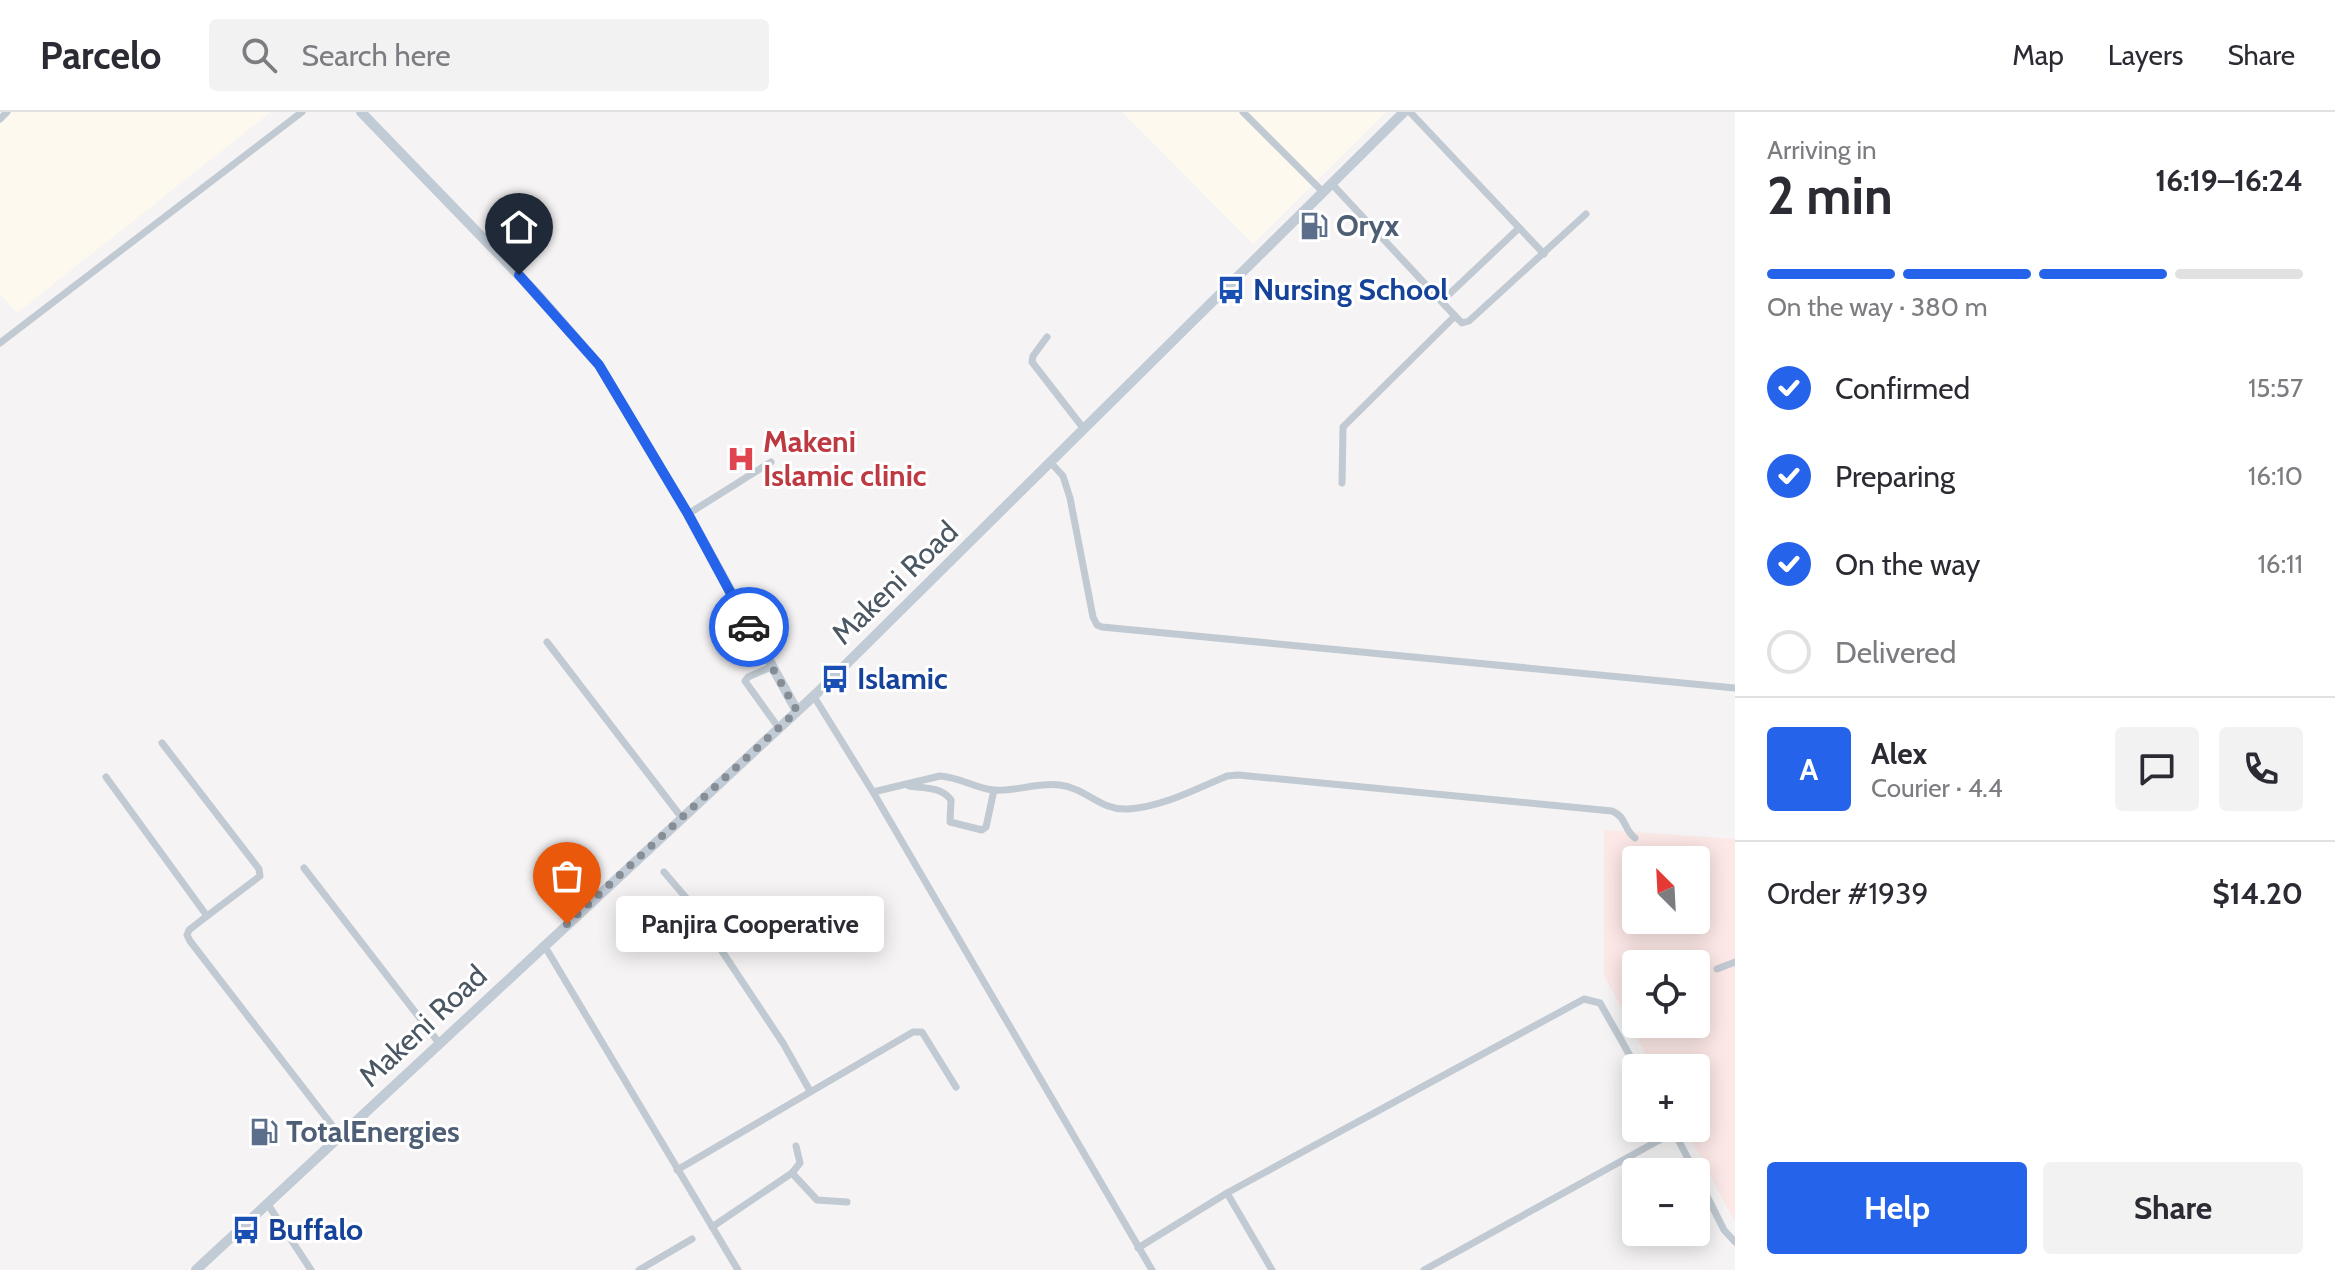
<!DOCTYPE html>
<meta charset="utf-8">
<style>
:root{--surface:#fff;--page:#f2f2f3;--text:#2b2b33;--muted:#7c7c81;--line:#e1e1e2;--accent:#2563eb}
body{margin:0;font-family:Cabin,sans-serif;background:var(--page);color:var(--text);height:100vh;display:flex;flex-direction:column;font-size:30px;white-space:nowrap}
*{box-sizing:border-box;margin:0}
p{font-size:26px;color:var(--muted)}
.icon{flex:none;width:44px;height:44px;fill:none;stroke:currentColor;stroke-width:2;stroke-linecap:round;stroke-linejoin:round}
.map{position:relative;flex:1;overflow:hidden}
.panel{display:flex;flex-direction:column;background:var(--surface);width:600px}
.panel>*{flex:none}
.needle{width:52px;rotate:336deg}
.fabs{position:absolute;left:1622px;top:734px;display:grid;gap:16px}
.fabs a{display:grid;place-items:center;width:88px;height:88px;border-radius:8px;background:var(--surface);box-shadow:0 4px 20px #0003;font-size:40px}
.pin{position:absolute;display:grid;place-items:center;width:68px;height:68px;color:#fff;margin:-82px -34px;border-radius:50% 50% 50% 0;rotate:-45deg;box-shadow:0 0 8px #0007}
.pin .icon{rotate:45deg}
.courier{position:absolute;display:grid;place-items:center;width:80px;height:80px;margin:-40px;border:6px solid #2563eb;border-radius:50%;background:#fff;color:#222;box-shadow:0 2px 10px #0007}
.bubble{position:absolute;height:56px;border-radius:8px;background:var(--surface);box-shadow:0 4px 20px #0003;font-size:26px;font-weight:700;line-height:56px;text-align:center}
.head em{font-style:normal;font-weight:700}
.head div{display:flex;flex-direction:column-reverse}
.head{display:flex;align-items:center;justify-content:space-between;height:136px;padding:0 32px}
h1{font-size:52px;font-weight:700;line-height:60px}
.bar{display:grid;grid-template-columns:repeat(4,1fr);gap:12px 8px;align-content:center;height:96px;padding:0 32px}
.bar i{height:10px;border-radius:6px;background:var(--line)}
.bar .selected{background:var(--accent)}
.bar p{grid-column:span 4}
.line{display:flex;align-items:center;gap:20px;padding:0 32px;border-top:2px solid var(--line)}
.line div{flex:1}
.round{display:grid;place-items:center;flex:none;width:84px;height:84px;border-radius:8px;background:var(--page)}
ol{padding:0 32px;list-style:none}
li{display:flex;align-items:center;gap:24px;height:88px}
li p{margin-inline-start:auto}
li .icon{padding:8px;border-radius:50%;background:var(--accent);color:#fff;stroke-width:4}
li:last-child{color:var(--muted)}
li i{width:44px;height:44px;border:4px solid var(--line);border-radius:50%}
.primary-button{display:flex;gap:16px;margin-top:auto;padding:16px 32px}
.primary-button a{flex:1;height:92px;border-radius:8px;background:var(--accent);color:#fff;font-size:32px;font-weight:700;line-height:92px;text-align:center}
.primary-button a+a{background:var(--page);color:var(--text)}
header{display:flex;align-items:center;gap:48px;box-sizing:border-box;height:112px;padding:0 40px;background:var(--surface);border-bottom:2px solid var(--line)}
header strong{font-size:38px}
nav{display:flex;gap:44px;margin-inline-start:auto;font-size:28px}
.search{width:560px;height:72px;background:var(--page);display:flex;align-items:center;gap:20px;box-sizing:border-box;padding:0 28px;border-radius:8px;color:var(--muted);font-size:30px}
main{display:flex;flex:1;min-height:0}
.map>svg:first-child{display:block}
</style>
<header>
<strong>Parcelo</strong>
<div class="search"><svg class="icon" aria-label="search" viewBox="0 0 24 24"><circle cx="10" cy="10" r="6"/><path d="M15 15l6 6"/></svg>Search here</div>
<nav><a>Map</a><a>Layers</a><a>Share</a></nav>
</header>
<main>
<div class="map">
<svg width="1735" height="1158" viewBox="0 0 1735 1158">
<rect width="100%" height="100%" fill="#f5f3f3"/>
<g fill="#fdf9ef">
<polygon points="0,0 271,0 17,201 0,182"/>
<polygon points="1122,0 1386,0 1253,132"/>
</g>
<path fill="#fce8e6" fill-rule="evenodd" d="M1604 718 1735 727V1110L1685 1016H1696V956H1653L1604 863ZM1636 748H1696V808H1636ZM1636 852H1696V912H1636Z"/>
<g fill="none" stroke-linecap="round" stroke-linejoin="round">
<g stroke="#c1cad2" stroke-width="7">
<polyline points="1243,0 1323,80"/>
<polyline points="1410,0 1544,142"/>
<polyline points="0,7 7,0"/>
<polyline points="1331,71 1455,204 1343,315 1342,371"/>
<polyline points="1442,189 1519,116"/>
<polyline points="1455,204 1462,211 1469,209 1586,102"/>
<polyline points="1047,225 1033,244 1032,250 1084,317"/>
<polyline points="0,231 302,0"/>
<polyline points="1051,351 1063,364 1070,386 1093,505 1097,513 1102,515 1735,576"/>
<polyline points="688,402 771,350"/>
<polyline points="547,530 682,706"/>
<polyline points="771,555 748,565 745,569 778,615"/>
<polyline points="813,583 873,680 1152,1158"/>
<polyline points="162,631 259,757 260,764 207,804"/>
<polyline points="106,665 207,804 189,818 187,823 190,829 341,1025"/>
<path d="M909 674C924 676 942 675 951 688L950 710 982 718 986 715 994 678"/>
<path d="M873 680 940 664C959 665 975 676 993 678 1015 680 1038 670 1060 673 1086 676 1101 699 1128 697 1162 695 1196 677 1227 664L1238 663 1612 699C1627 705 1623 717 1635 726"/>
<polyline points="304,756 439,931"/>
<polyline points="664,760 688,788 783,931 810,979"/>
<polyline points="544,833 738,1158"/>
<polyline points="1717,857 1735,850"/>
<polyline points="1672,1016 1695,1060"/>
<polyline points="677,1058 913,920 922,920 956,975"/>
<polyline points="792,1061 817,1088 847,1090"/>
<polyline points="1696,1062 1724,1118 1735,1130"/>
<polyline points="267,1091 311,1158"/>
<polyline points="712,1115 792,1061 800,1051 796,1034"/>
<polyline points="1138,1136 1227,1081"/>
<polyline points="639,1158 692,1127"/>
<polyline points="1272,1158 1227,1081 1260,1063 1584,887 1600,891 1637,956"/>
<polyline points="1424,1158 1674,1020"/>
</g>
<g stroke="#c1cbd6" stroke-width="10">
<polyline points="361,0 538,183 599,253 688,402 797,599"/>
<polyline points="196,1158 818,580 1404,0"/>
</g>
</g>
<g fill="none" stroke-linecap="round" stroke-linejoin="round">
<polyline stroke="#868d94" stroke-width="8" stroke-dasharray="0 14.4" points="567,812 797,599 749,515"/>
<polyline stroke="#2563eb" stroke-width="10" points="519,163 599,253 688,402 749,515"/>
</g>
<defs>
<symbol id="fuel-bare" viewBox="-9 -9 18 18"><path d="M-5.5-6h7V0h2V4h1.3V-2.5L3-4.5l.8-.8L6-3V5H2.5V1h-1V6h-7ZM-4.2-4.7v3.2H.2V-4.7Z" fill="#5c6f8a" stroke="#fff" stroke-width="2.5" paint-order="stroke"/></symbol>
<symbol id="bus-bare" viewBox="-9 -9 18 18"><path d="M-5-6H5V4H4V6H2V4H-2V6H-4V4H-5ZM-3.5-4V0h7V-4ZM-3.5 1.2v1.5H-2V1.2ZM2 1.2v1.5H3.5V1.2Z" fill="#1a4fb4" stroke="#fff" stroke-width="2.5" paint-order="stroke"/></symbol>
<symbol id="hospital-bare" viewBox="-9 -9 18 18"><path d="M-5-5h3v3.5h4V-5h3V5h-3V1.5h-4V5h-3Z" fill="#e0444e" stroke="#fff" stroke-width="2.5" paint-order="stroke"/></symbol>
</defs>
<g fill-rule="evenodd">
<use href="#fuel-bare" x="1294" y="94" width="40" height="40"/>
<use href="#bus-bare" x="1211" y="158" width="40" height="40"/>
<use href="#hospital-bare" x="721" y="327" width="40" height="40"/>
<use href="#bus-bare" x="815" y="547" width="40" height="40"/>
<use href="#fuel-bare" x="244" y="1000" width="40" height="40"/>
<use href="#bus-bare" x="226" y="1098" width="40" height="40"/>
</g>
<g text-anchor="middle" stroke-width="6" stroke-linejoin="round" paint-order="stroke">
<g font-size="30" font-weight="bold" fill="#4e5e75" stroke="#fff" text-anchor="start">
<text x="1336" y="124">Oryx</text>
<text x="286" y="1030">TotalEnergies</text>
</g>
<g font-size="30" font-weight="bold" fill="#164399" stroke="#fff" text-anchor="start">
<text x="1253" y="188">Nursing School</text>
<text x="857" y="577">Islamic</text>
<text x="268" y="1128">Buffalo</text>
</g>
<g font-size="30" font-weight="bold" fill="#be3a42" stroke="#fff" text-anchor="start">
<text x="763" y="340">Makeni<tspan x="763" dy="34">Islamic clinic</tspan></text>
</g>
<g font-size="30" fill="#4a5661" stroke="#fff">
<text transform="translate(895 471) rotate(-44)" y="10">Makeni Road</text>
<text transform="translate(423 914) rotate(-43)" y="10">Makeni Road</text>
</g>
</g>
</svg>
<div class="fabs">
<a><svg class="needle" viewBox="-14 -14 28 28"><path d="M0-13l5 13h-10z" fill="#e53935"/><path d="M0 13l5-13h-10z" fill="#7c7c81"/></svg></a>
<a><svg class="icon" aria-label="locate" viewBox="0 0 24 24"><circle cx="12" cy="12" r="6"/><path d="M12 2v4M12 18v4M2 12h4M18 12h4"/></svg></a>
<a>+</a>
<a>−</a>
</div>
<div class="pin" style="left:567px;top:812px;background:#ea580c"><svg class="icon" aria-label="bag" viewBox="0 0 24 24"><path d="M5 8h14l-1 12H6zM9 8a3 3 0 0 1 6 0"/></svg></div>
<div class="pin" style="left:519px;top:163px;background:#1f2937"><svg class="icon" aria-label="home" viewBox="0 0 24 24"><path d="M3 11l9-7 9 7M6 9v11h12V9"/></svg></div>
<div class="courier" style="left:749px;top:515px"><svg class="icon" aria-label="car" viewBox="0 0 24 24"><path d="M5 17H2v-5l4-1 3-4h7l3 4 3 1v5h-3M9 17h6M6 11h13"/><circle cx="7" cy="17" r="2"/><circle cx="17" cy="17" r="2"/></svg></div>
<div class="bubble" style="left:616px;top:784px;width:268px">Panjira Cooperative</div>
</div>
<section class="panel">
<div class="head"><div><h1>2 min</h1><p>Arriving in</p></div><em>16:19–16:24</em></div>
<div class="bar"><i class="selected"></i><i class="selected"></i><i class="selected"></i><i></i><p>On the way · 380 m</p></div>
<ol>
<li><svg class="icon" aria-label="check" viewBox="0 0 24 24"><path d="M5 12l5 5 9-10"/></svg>Confirmed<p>15:57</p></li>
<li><svg class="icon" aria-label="check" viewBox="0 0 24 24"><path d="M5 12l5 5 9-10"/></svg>Preparing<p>16:10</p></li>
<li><svg class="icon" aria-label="check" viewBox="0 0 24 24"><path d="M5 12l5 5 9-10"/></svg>On the way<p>16:11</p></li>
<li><i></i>Delivered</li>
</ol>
<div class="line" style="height:144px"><b class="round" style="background:var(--accent);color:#fff">A</b><div><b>Alex</b><p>Courier · 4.4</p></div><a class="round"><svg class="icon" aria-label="chat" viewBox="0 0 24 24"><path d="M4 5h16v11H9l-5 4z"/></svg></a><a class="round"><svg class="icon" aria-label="phone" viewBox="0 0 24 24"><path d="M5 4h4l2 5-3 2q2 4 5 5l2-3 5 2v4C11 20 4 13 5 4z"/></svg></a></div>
<div class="line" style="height:104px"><div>Order #1939</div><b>$14.20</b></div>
<div class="primary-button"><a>Help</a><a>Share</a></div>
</section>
</main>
